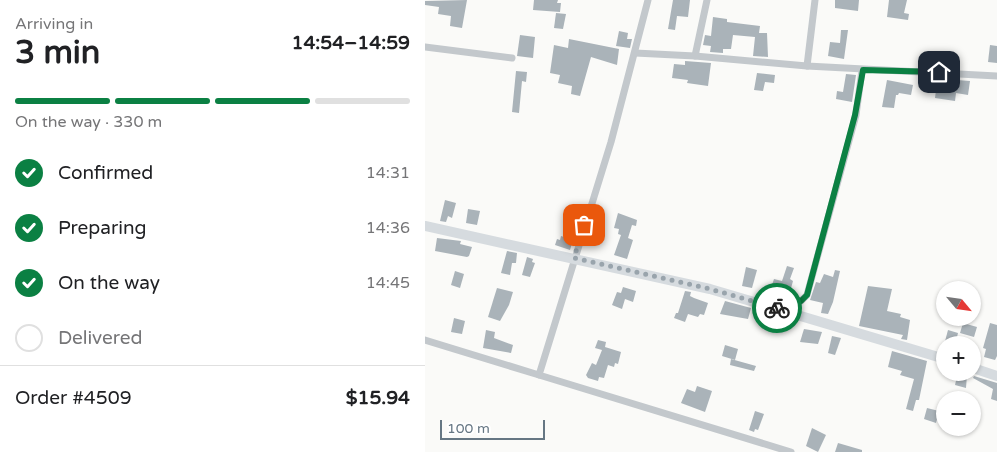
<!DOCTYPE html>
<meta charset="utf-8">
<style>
:root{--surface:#fff;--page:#f2f2f2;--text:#202124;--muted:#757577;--line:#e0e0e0;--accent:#0b8043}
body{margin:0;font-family:"Varela Round",sans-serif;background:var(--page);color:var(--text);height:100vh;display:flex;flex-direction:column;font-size:19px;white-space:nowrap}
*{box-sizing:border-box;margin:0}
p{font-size:16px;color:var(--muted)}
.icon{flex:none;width:28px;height:28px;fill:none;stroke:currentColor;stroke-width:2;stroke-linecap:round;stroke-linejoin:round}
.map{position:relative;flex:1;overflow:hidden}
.drawer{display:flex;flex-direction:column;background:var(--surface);width:425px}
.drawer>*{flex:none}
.needle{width:32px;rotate:119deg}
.fabs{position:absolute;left:511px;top:281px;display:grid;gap:10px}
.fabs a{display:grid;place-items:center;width:45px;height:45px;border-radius:50%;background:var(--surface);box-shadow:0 1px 4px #0004;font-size:25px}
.scale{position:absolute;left:15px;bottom:12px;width:105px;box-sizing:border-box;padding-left:5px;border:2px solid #657683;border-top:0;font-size:14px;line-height:18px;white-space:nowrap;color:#657683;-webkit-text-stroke:4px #fff;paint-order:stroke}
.pin{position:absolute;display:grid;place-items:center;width:42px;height:42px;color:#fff;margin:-21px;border-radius:10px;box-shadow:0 2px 8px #0006}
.courier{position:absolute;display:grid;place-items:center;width:50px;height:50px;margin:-25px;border:4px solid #0b8043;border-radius:50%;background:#fff;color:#222;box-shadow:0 1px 6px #0007}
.head em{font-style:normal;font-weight:800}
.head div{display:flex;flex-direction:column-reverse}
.head{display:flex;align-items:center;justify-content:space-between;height:85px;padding:0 15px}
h1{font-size:32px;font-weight:800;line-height:38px}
.bar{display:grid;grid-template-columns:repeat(4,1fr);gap:8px 5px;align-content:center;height:60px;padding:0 15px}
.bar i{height:6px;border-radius:4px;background:var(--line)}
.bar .current{background:var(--accent)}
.bar p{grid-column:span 4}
.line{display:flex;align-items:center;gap:12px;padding:0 15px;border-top:1px solid var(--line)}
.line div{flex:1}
ol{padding:0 15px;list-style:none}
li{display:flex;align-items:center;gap:15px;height:55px}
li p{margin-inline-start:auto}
li .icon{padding:5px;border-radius:50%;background:var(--accent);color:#fff;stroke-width:4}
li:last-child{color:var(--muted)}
li i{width:28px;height:28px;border:2px solid var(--line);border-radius:50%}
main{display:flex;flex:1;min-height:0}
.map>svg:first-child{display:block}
</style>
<main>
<section class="drawer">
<div class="head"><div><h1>3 min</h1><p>Arriving in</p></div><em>14:54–14:59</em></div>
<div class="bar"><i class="current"></i><i class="current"></i><i class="current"></i><i></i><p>On the way · 330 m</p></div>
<ol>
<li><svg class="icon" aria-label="check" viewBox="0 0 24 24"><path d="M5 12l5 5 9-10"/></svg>Confirmed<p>14:31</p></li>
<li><svg class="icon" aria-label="check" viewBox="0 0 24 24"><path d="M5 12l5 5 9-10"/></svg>Preparing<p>14:36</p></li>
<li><svg class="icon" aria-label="check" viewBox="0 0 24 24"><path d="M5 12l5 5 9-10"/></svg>On the way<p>14:45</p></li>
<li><i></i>Delivered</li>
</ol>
<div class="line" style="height:65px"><div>Order #4509</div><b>$15.94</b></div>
</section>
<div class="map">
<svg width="572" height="452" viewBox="0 0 572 452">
<rect width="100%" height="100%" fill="#fafaf8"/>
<g fill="#aab3b9">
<polygon points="42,0 37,28 25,26 26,16 13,14 14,7 0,5 0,1"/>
<polygon points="109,0 133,0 132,3 136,3 135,12 108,10"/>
<polygon points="248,0 265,0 263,17 252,16 250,30 243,29"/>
<polygon points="410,0 434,0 433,11 410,8"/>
<polygon points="464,0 482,0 479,13 484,14 483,20 462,17"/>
<polygon points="131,13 141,14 138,29 129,28"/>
<polygon points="288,17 302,19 302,22 335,26 334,33 342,33 343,57 328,56 330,37 308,35 306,49 298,49 298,53 285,52 286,46 278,45 280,35 286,36"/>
<polygon points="416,30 423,30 419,59 403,56 405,42 415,43"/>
<polygon points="194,31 203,33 202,39 207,39 205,48 191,46"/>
<polygon points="95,35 110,37 108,58 92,56"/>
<polygon points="144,39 194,49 192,65 166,57 155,96 146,94 147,86 133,83 135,75 125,73 129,45 143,48"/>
<polygon points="565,45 572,46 572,63 563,62"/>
<polygon points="260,61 286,63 283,86 262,83 263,80 247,78 249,64 260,65"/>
<polygon points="91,71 102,72 101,82 97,81 94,113 87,112"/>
<polygon points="332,73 350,75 349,83 340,82 338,91 329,90"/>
<polygon points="421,74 431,75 427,102 411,99 412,91 418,92"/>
<polygon points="519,79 545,81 543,95 531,93 530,101 510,98 512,82 518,83"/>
<polygon points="462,80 488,85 486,95 474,93 473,95 471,95 469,108 457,107"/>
<polygon points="20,200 31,203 27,218 23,216 21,222 15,221"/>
<polygon points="43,209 55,211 52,225 41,223"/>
<polygon points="193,213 212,220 211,226 207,225 203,238 208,240 202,259 189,255 196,235 193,234 194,229 189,228"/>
<polygon points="136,236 148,240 145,250 130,245 132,239 135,240"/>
<polygon points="12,238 36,241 35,244 47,247 44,256 42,257 10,251"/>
<polygon points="82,251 92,253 91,263 87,263 85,275 76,273"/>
<polygon points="102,257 108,259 107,262 110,263 105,277 97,275"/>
<polygon points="362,266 369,268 365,279 368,281 363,299 345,291 349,279 357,281"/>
<polygon points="321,267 332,270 327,288 317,286"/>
<polygon points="410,270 415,271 408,302 403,314 396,313 398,303 385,300 391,282 395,283 399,274 408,277"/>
<polygon points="30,271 39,274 35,288 26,285"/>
<polygon points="443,286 467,289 462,311 476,314 475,317 485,320 482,340 476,339 478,335 434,326"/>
<polygon points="198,287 211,291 208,302 200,299 197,309 187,305 192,292 196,293"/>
<polygon points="72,288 88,292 84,305 75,321 63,317"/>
<polygon points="260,291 266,292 265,296 269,298 283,303 279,315 275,314 273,317 263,314 260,322 249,318 251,313 253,313"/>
<polygon points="300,301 326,308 323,319 295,314"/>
<polygon points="29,318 40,321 37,334 26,332"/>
<polygon points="538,323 552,327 549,337 535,333"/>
<polygon points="565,323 572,325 572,356 570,360 559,357 561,349 558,348"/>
<polygon points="379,329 397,332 393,344 375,342"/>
<polygon points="61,330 70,332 69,338 88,345 86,353 58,348"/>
<polygon points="523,330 533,333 530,345 519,345"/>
<polygon points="407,336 416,338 410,355 403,353"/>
<polygon points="173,340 181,342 180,347 196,352 193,364 190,363 189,367 183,365 179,378 174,377 173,381 163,378 161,375 167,363 171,365 177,350 170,348"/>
<polygon points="300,345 313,349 310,360 297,356"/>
<polygon points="467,351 502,361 494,400 491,400 488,411 481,409 489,379 475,375 477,371 463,367"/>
<polygon points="306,359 331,366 329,371 305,365"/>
<polygon points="533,372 542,375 541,388 530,385"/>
<polygon points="549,376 572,383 572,401 566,399 568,389 548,378"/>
<polygon points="272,386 287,391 280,412 256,403 262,389 270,392"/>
<polygon points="502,408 514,411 511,423 499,419"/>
<polygon points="330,411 339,414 333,430 330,429 329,432 324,430"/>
<polygon points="387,428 401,435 393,452 381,446"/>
<polygon points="413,443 437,450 437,452 410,452"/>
</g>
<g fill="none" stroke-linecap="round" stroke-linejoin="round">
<g stroke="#c3c8cc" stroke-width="7">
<polyline points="223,0 186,142 114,375 366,452"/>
<polyline points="0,47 87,58"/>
<polyline points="210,53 270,56 382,66 572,76"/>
<polyline points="270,56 282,0"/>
<polyline points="382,66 390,0"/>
<polyline points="367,313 371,300 376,301 382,295 431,115 437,70"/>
<polyline points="0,340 114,375"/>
</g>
<g stroke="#d6dbdf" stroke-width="10">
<polyline points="0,226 285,289 520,359"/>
<polyline points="548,368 572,376"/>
</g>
</g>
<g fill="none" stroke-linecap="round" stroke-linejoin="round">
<polyline stroke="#99a4ac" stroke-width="5" stroke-dasharray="0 9" points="159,225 149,258 285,289 352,308"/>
<polyline stroke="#0b8043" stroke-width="6" points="352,308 367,313 371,300 376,301 382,295 430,115 438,70 514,72"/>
</g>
</svg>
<div class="fabs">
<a><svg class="needle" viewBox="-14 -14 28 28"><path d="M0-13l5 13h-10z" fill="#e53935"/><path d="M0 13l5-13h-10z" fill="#757577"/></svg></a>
<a>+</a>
<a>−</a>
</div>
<div class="scale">100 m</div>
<div class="pin" style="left:159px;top:225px;background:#ea580c"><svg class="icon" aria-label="bag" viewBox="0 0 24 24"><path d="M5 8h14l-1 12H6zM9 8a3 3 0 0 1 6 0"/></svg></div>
<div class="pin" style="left:514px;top:72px;background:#1f2937"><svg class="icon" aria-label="home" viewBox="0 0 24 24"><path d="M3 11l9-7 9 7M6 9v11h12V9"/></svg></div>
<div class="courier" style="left:352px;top:308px"><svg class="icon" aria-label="bike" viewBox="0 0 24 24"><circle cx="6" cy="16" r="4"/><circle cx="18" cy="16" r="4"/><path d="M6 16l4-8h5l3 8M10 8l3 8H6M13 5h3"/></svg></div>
</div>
</main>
